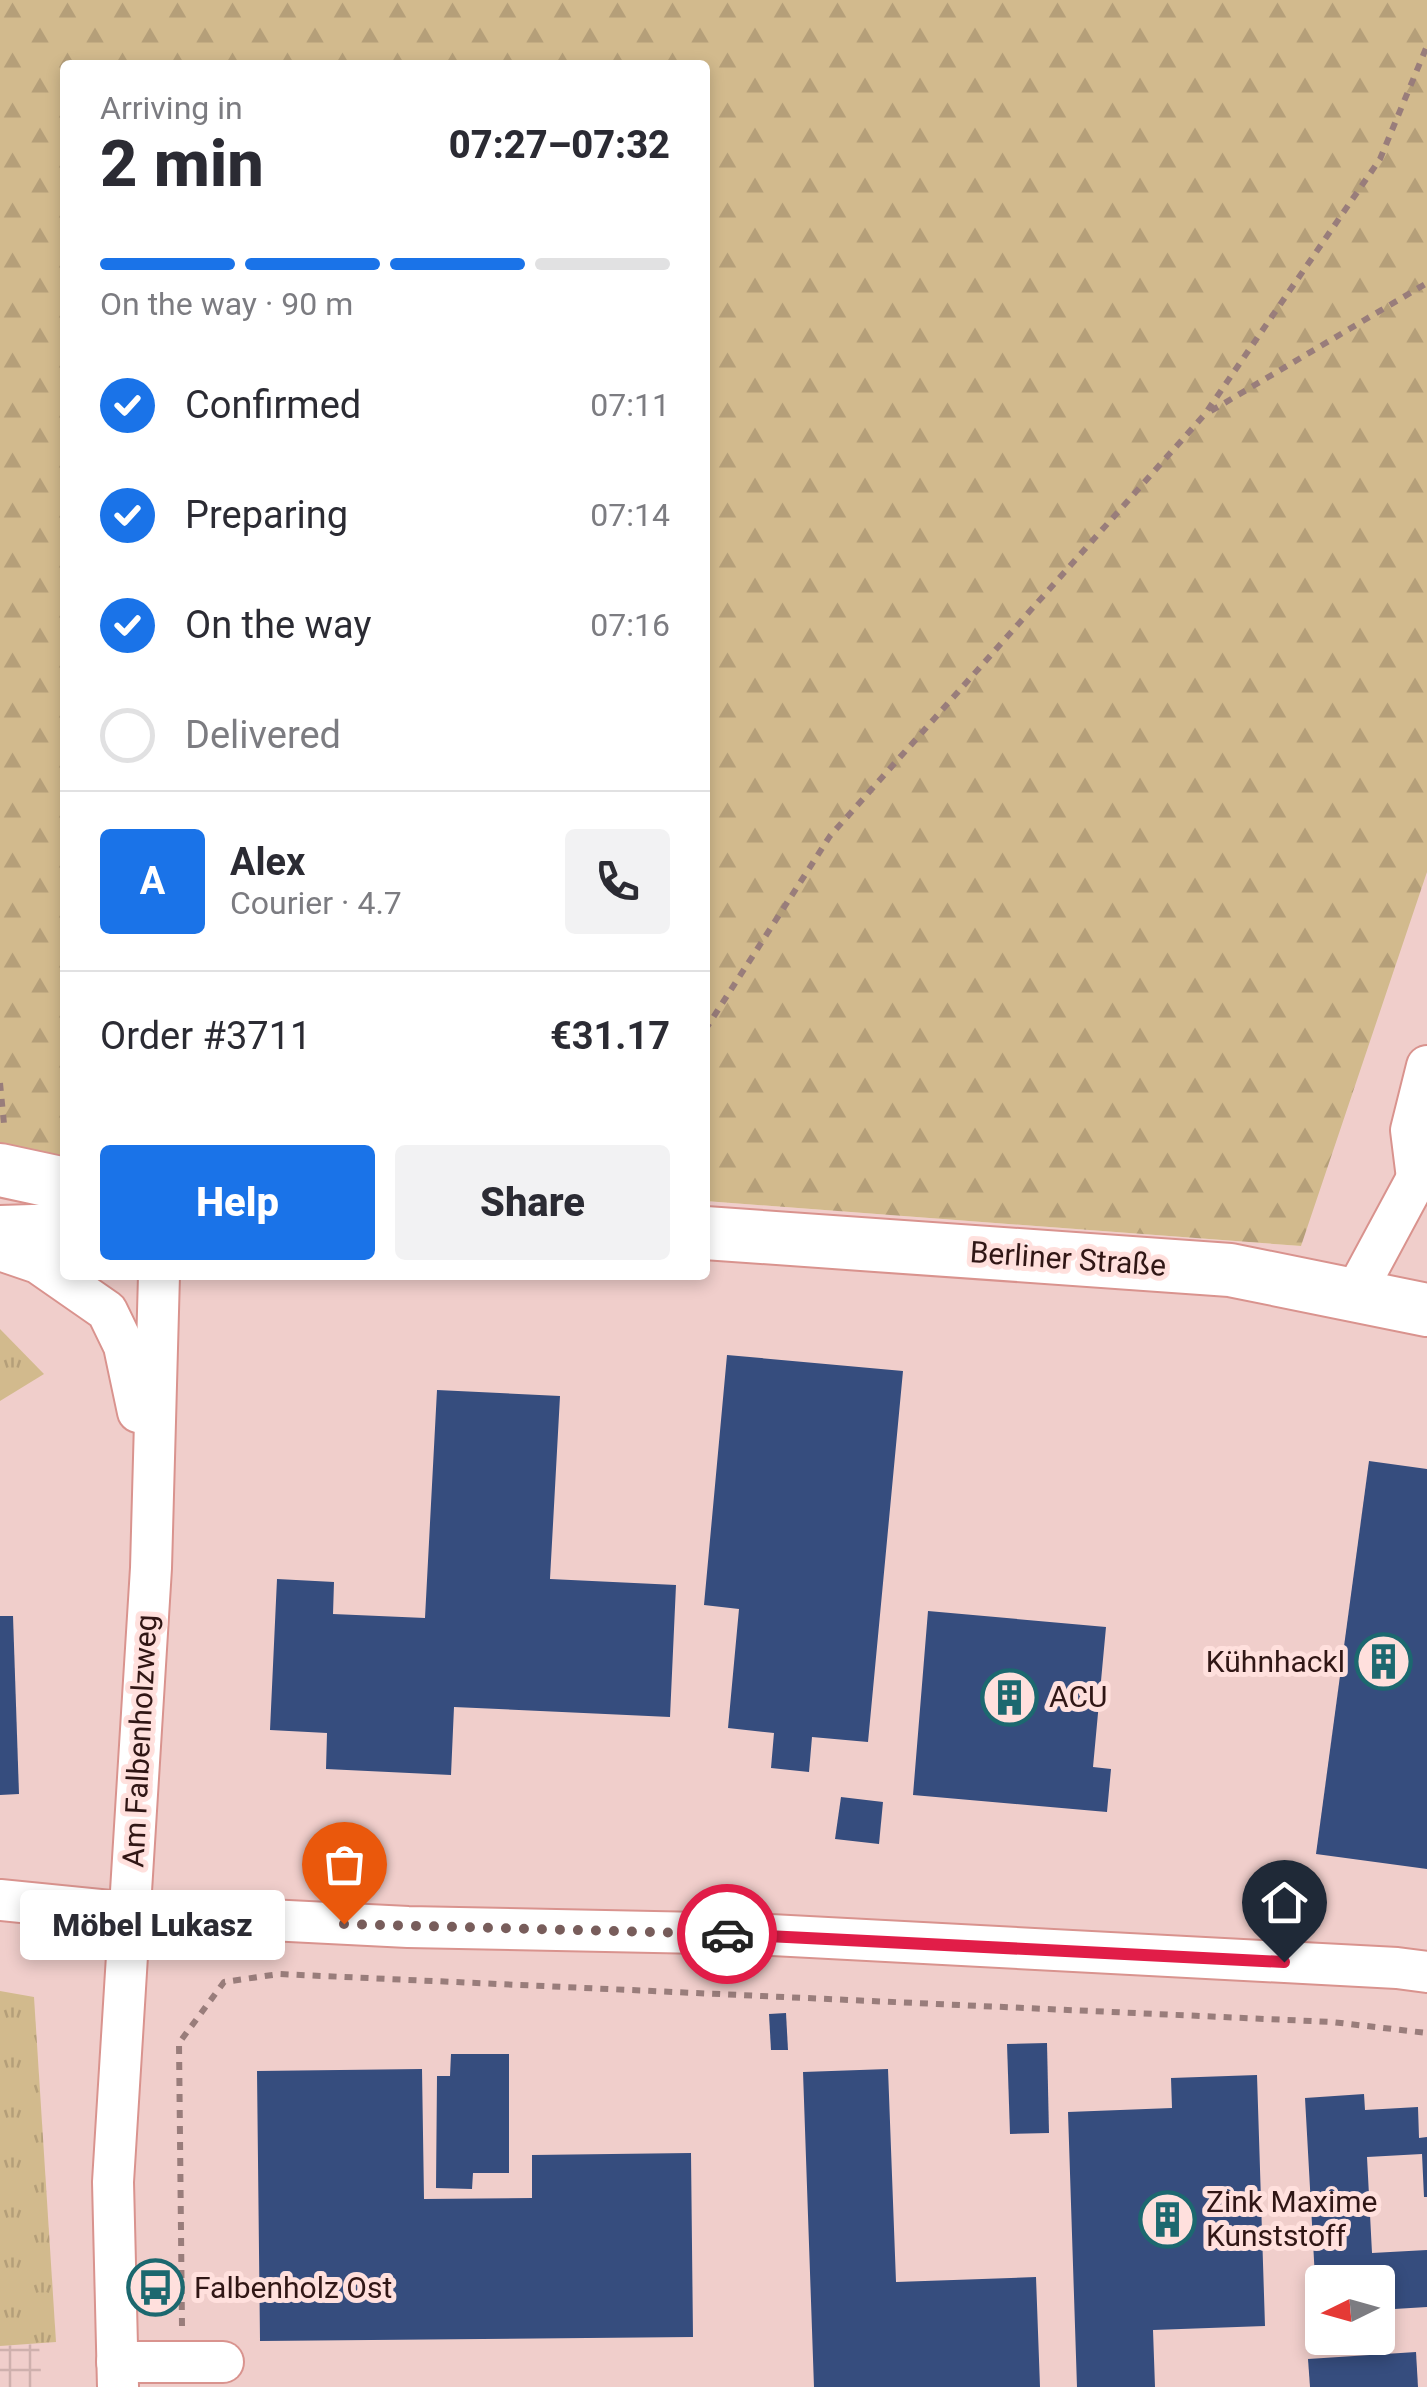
<!DOCTYPE html>
<meta charset="utf-8">
<style>
:root{--surface:#fff;--page:#f2f2f3;--text:#2b2b33;--muted:#7c7c81;--line:#e1e1e2;--accent:#1a73e8}
body{margin:0;font-family:Roboto,sans-serif;background:var(--page);color:var(--text);height:100vh;display:flex;flex-direction:column;font-size:38px;white-space:nowrap}
*{box-sizing:border-box;margin:0}
p{font-size:32px;color:var(--muted)}
.icon{flex:none;width:55px;height:55px;fill:none;stroke:currentColor;stroke-width:2;stroke-linecap:round;stroke-linejoin:round}
.map{position:relative;flex:1;overflow:hidden}
.details{position:absolute;left:60px;top:60px;width:650px;height:1220px;display:flex;flex-direction:column;background:var(--surface);border-radius:10px;box-shadow:0 5px 15px #0003}
.details>*{flex:none}
.needle{width:65px;rotate:265deg}
.fabs{position:absolute;left:1305px;top:2265px;display:grid;gap:20px}
.fabs a{display:grid;place-items:center;width:90px;height:90px;border-radius:10px;background:var(--surface);box-shadow:0 5px 15px #0003;font-size:50px}
.pin{position:absolute;display:grid;place-items:center;width:85px;height:85px;color:#fff;margin:-102px -42px;border-radius:50% 50% 50% 0;rotate:-45deg;box-shadow:0 0 10px #0007}
.pin .icon{rotate:45deg}
.courier{position:absolute;display:grid;place-items:center;width:100px;height:100px;margin:-50px;border:8px solid #e11d48;border-radius:50%;background:#fff;color:#222;box-shadow:0 2px 12px #0007}
.bubble{position:absolute;height:70px;border-radius:10px;background:var(--surface);box-shadow:0 5px 15px #0003;font-size:32px;font-weight:800;line-height:70px;text-align:center}
.head em{font-style:normal;font-weight:800}
.head div{display:flex;flex-direction:column-reverse}
.head{display:flex;align-items:center;justify-content:space-between;height:170px;padding:0 40px}
h1{font-size:65px;font-weight:800;line-height:75px}
.bar{display:grid;grid-template-columns:repeat(4,1fr);gap:15px 10px;align-content:center;height:120px;padding:0 40px}
.bar i{height:12px;border-radius:8px;background:var(--line)}
.bar .selected{background:var(--accent)}
.bar p{grid-column:span 4}
.line{display:flex;align-items:center;gap:25px;padding:0 40px;border-top:2px solid var(--line)}
.line div{flex:1}
.round{display:grid;place-items:center;flex:none;width:105px;height:105px;border-radius:10px;background:var(--page)}
ol{padding:0 40px;list-style:none}
li{display:flex;align-items:center;gap:30px;height:110px}
li p{margin-inline-start:auto}
li .icon{padding:10px;border-radius:50%;background:var(--accent);color:#fff;stroke-width:4}
li:last-child{color:var(--muted)}
li i{width:55px;height:55px;border:5px solid var(--line);border-radius:50%}
.action{display:flex;gap:20px;margin-top:auto;padding:20px 40px}
.action a{flex:1;height:115px;border-radius:10px;background:var(--accent);color:#fff;font-size:40px;font-weight:800;line-height:115px;text-align:center}
.action a+a{background:var(--page);color:var(--text)}
.map>svg:first-child{display:block}
</style>
<div class="map">
<svg width="1427" height="2387" viewBox="0 0 1427 2387">
<defs>
<pattern id="industrial-grid" width="8" height="8" patternUnits="userSpaceOnUse" patternTransform="scale(2.5)"><rect width="8" height="8" fill="#f0cecb"/><path d="M0 4h8M4 0v8" fill="none" stroke="#ceb0ad"/></pattern>
<pattern id="grass-tufts" width="24" height="20" patternUnits="userSpaceOnUse" patternTransform="scale(2.5)"><rect width="24" height="20" fill="#d2ba8d"/><path d="M3 7l-1-3M5 7V3M7 7l1-3M15 17l-1-3M17 17v-4M19 17l1-3" fill="none" stroke="#b59f79"/></pattern>
<pattern id="forest-firs" width="22" height="20" patternUnits="userSpaceOnUse" patternTransform="scale(2.5)"><rect width="22" height="20" fill="#d2ba8d"/><path d="M5 1l3.5 6h-7zM16 11l3.5 6h-7z" fill="#b59f79"/></pattern>
</defs>
<rect width="100%" height="100%" fill="#ffe0dd"/>
<path fill="#f0cecb" fill-rule="evenodd" d="M1427 658V2387H0V1158L65 1164V1275H705V1201L1301 1246ZM1322 2282H1378V2338H1322Z"/>
<polygon fill="url(#industrial-grid)" points="39,2344 42,2387 0,2387 0,2346"/>
<g fill="url(#grass-tufts)">
<polygon points="0,1329 44,1374 0,1401"/>
<polygon points="0,1991 34,1997 56,2342 0,2346"/>
</g>
<polygon fill="url(#forest-firs)" points="0,0 1427,0 1427,872 1301,1246 705,1201 705,65 65,65 65,1164 0,1158"/>
<g fill="#364d7e">
<polygon points="727,1355 903,1371 868,1742 812,1737 809,1772 771,1768 774,1733 728,1728 739,1609 704,1605"/>
<polygon points="437,1390 560,1396 550,1579 676,1585 670,1717 454,1707 451,1775 326,1769 327,1733 270,1730 277,1579 334,1582 333,1614 425,1618"/>
<polygon points="1369,1461 1427,1469 1427,1869 1316,1854"/>
<polygon points="928,1611 1106,1627 1093,1767 1111,1769 1107,1812 913,1795"/>
<polygon points="0,1616 13,1616 19,1794 0,1795"/>
<polygon points="841,1797 883,1802 879,1844 835,1839"/>
<polygon points="786,2013 788,2050 771,2050 769,2014"/>
<polygon points="1047,2043 1049,2133 1010,2134 1007,2044"/>
<polygon points="451,2054 509,2054 509,2173 473,2173 472,2189 436,2188 437,2076 450,2076"/>
<polygon points="422,2069 424,2199 532,2198 532,2155 691,2153 693,2337 260,2341 257,2071"/>
<polygon points="888,2069 896,2282 1036,2277 1040,2387 814,2387 803,2072"/>
<polygon points="1257,2075 1265,2326 1153,2330 1155,2387 1077,2387 1068,2112 1172,2108 1171,2078"/>
<polygon points="1364,2094 1365,2110 1418,2107 1419,2138 1427,2137 1427,2197 1424,2197 1422,2154 1367,2157 1372,2253 1427,2250 1427,2307 1378,2310 1378,2282 1322,2282 1322,2313 1317,2314 1305,2098"/>
<polygon points="1416,2352 1418,2387 1310,2387 1308,2359"/>
</g>
<g fill="none" stroke-linecap="round" stroke-linejoin="round">
<defs>
<g id="minor">
<polyline points="1417,1178 1411,1130 1427,1066"/>
<polyline points="0,1250 38,1263 107,1311 124,1346 138,1412"/>
<polyline points="1354,1295 1417,1178 1427,1178"/>
<polyline points="0,1900 130,1913 408,1927 751,1934 1397,1968 1427,1972"/>
<polyline points="117,2362 223,2362"/>
<polyline points="118,2387 113,2182 151,1568 159,1275"/>
</g>
<g id="major">
<polyline points="0,1170 65,1184"/>
<polyline points="0,1232 65,1230"/>
<polyline points="705,1233 1230,1270 1427,1310"/>
</g>
</defs>
<use href="#minor" stroke="#d9938e" stroke-width="44"/>
<use href="#major" stroke="#d9938e" stroke-width="56"/>
<g stroke="#997d7b" stroke-width="6" stroke-dasharray="8 8" stroke-linecap="butt">
<polyline points="1211,411 1427,283"/>
<polyline points="705,1030 830,836 1205,414 1380,159 1427,46"/>
<polyline points="0,1083 4,1124"/>
<polyline points="182,2326 179,2043 224,1982 279,1974 1332,2022 1427,2033"/>
</g>
<use href="#minor" stroke="#fff" stroke-width="40"/>
<use href="#major" stroke="#fff" stroke-width="52"/>
</g>
<g fill="none" stroke-linecap="round" stroke-linejoin="round">
<polyline stroke="#785d5b" stroke-width="10" stroke-dasharray="0 18" points="344,1924 727,1934"/>
<polyline stroke="#e11d48" stroke-width="12" points="727,1934 1284,1962"/>
</g>
<defs>
<symbol id="building-ring" viewBox="-11 -11 22 22"><circle r="9.5" fill="#ffe0dd" stroke="#1c686f" stroke-width="1.5"/><path d="M-4-6H4V6H1V3H-1V6H-4ZM-2.5-4.3h1.7v1.8h-1.7ZM.8-4.3h1.7v1.8H.8ZM-2.5-1h1.7V.8h-1.7ZM.8-1h1.7V.8H.8Z" fill="#1c686f"/></symbol>
<symbol id="bus-ring" viewBox="-11 -11 22 22"><circle r="9.5" fill="#ffe0dd" stroke="#1c686f" stroke-width="1.5"/><path d="M-5-6H5V4H4V6H2V4H-2V6H-4V4H-5ZM-3.5-4V0h7V-4ZM-3.5 1.2v1.5H-2V1.2ZM2 1.2v1.5H3.5V1.2Z" fill="#1c686f"/></symbol>
</defs>
<g fill-rule="evenodd">
<use href="#building-ring" x="1352" y="1630" width="63" height="63"/>
<use href="#building-ring" x="978" y="1666" width="63" height="63"/>
<use href="#building-ring" x="1136" y="2188" width="63" height="63"/>
<use href="#bus-ring" x="124" y="2256" width="63" height="63"/>
</g>
<g text-anchor="middle" stroke-width="10" stroke-linejoin="round" paint-order="stroke">
<g font-size="30" fill="#301615" stroke="#ffe0dd">
<text transform="translate(1068 1259) rotate(4)" y="10">Berliner Straße</text>
<text transform="translate(140 1741) rotate(-87)" y="10">Am Falbenholzweg</text>
</g>
<g font-size="30" fill="#301615" stroke="#ffe0dd" text-anchor="start">
<text x="1345" y="1672" text-anchor="end">Kühnhackl</text>
<text x="1049" y="1707">ACU</text>
<text x="1206" y="2212">Zink Maxime<tspan x="1206" dy="34">Kunststoff</tspan></text>
<text x="194" y="2298">Falbenholz Ost</text>
</g>
</g>
</svg>
<div class="fabs">
<a><svg class="needle" viewBox="-14 -14 28 28"><path d="M0-13l5 13h-10z" fill="#e53935"/><path d="M0 13l5-13h-10z" fill="#7c7c81"/></svg></a>
</div>
<div class="pin" style="left:344px;top:1924px;background:#ea580c"><svg class="icon" aria-label="bag" viewBox="0 0 24 24"><path d="M5 8h14l-1 12H6zM9 8a3 3 0 0 1 6 0"/></svg></div>
<div class="pin" style="left:1284px;top:1962px;background:#1f2937"><svg class="icon" aria-label="home" viewBox="0 0 24 24"><path d="M3 11l9-7 9 7M6 9v11h12V9"/></svg></div>
<div class="courier" style="left:727px;top:1934px"><svg class="icon" aria-label="car" viewBox="0 0 24 24"><path d="M5 17H2v-5l4-1 3-4h7l3 4 3 1v5h-3M9 17h6M6 11h13"/><circle cx="7" cy="17" r="2"/><circle cx="17" cy="17" r="2"/></svg></div>
<div class="bubble" style="left:20px;top:1890px;width:265px">Möbel Lukasz</div>
<section class="details">
<div class="head"><div><h1>2 min</h1><p>Arriving in</p></div><em>07:27–07:32</em></div>
<div class="bar"><i class="selected"></i><i class="selected"></i><i class="selected"></i><i></i><p>On the way · 90 m</p></div>
<ol>
<li><svg class="icon" aria-label="check" viewBox="0 0 24 24"><path d="M5 12l5 5 9-10"/></svg>Confirmed<p>07:11</p></li>
<li><svg class="icon" aria-label="check" viewBox="0 0 24 24"><path d="M5 12l5 5 9-10"/></svg>Preparing<p>07:14</p></li>
<li><svg class="icon" aria-label="check" viewBox="0 0 24 24"><path d="M5 12l5 5 9-10"/></svg>On the way<p>07:16</p></li>
<li><i></i>Delivered</li>
</ol>
<div class="line" style="height:180px"><b class="round" style="background:var(--accent);color:#fff">A</b><div><b>Alex</b><p>Courier · 4.7</p></div><a class="round"><svg class="icon" aria-label="phone" viewBox="0 0 24 24"><path d="M5 4h4l2 5-3 2q2 4 5 5l2-3 5 2v4C11 20 4 13 5 4z"/></svg></a></div>
<div class="line" style="height:130px"><div>Order #3711</div><b>€31.17</b></div>
<div class="action"><a>Help</a><a>Share</a></div>
</section>
</div>
